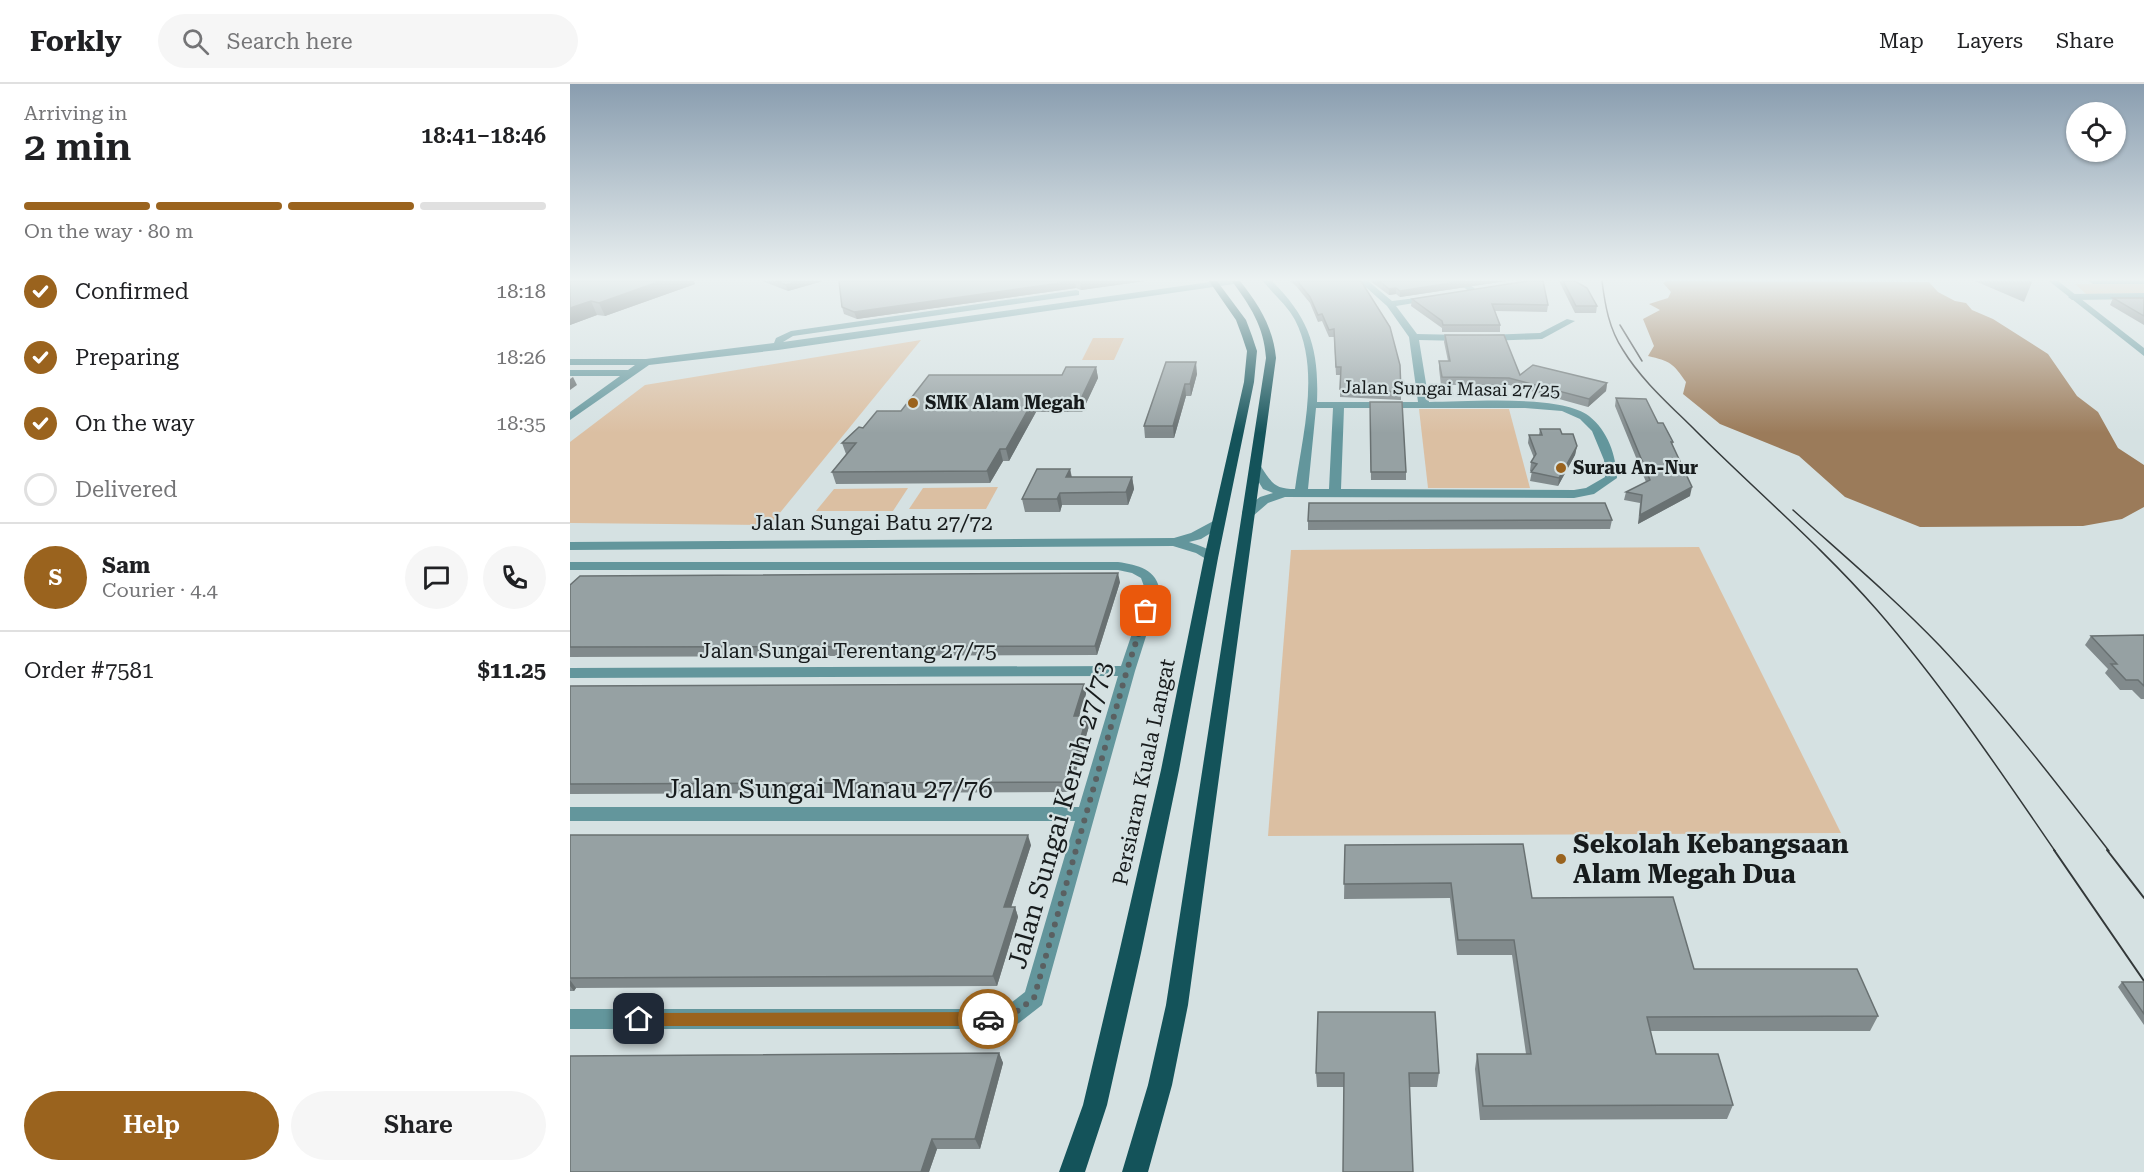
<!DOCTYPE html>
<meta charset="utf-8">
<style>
:root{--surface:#fff;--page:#f6f6f6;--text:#202124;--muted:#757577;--line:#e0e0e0;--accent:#9a631e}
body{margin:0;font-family:"Roboto Serif",serif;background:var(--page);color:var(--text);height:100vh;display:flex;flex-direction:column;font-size:22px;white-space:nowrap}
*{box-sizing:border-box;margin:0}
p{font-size:20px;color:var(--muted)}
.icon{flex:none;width:33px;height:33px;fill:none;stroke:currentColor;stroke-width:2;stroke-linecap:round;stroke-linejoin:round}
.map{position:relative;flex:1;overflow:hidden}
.details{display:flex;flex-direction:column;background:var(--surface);width:570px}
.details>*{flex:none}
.fabs{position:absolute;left:1496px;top:18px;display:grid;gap:12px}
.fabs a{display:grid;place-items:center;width:60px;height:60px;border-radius:50%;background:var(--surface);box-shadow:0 2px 4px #0004;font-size:30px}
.pin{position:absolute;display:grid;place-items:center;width:51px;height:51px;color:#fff;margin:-26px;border-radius:12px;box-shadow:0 3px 9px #0006}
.courier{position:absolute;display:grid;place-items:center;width:60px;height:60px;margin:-30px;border:4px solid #9a631e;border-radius:50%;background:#fff;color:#222;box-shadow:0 2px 8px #0007}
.overview em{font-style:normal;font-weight:600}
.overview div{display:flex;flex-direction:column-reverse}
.overview{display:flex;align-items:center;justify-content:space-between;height:102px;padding:0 24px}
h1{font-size:39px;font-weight:600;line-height:45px}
.bar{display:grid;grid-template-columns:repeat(4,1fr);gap:9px 6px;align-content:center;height:72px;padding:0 24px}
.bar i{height:8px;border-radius:4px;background:var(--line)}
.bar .on{background:var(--accent)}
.bar p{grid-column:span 4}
.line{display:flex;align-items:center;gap:15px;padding:0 24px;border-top:2px solid var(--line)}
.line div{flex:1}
.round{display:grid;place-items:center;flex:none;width:63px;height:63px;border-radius:32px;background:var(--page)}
ol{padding:0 24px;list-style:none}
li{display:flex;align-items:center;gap:18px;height:66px}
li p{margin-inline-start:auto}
li .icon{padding:6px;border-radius:50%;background:var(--accent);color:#fff;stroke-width:4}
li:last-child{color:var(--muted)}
li i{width:33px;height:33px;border:3px solid var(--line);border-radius:50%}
.button{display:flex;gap:12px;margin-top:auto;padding:12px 24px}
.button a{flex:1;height:69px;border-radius:36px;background:var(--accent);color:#fff;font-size:24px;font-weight:600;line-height:69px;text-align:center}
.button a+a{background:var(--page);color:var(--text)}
header{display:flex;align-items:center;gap:36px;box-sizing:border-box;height:84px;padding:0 30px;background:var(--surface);border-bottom:2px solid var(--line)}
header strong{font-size:28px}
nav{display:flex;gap:33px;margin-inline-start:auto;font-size:21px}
.search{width:420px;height:54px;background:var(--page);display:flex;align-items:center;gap:15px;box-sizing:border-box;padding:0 21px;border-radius:33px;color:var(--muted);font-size:22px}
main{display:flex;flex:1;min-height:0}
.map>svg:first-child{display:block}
</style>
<header>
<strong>Forkly</strong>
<div class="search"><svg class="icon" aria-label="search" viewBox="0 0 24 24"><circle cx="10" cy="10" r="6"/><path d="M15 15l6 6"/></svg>Search here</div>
<nav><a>Map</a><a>Layers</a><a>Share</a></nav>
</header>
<main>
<section class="details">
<div class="overview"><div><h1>2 min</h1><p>Arriving in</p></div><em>18:41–18:46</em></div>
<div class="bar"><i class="on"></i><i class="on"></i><i class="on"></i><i></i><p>On the way · 80 m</p></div>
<ol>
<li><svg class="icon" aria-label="check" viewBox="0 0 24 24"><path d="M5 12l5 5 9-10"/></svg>Confirmed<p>18:18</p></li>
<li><svg class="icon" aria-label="check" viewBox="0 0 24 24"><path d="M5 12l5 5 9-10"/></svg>Preparing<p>18:26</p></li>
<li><svg class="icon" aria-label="check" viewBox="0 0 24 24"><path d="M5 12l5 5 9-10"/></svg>On the way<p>18:35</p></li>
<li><i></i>Delivered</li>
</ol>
<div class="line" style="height:108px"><b class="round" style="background:var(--accent);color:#fff">S</b><div><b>Sam</b><p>Courier · 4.4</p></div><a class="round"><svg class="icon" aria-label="chat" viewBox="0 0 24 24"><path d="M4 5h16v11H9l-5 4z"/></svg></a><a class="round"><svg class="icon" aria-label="phone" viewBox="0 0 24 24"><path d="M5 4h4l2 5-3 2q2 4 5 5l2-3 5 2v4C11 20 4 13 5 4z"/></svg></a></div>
<div class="line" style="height:78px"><div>Order #7581</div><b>$11.25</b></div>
<div class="button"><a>Help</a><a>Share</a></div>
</section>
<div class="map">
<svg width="1574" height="1088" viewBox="0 0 1574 1088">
<rect width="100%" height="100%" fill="#d5e1e2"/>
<g fill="#dbbfa2">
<polygon points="1505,200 1574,200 1574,209 1516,210"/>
<polygon points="523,254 554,254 544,276 512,276"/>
<polygon points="351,256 200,441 0,439 0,358 75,301"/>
<polygon points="849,325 939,325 960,404 858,404"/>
<polygon points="428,403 416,425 339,425 353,404"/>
<polygon points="338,404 323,427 246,427 264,405"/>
<polygon points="1129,463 1271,749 698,752 721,466"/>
</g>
<path fill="#9b7b5a" d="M1097 197 1359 198 1368 208 1385 217 1396 219 1402 226 1423 235 1478 270 1507 312 1528 328 1548 364 1574 381V423L1552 435 1513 442 1350 443 1275 413 1229 372 1150 340 1113 310 1116 298C1103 279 1100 277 1078 272L1084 262 1073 235 1090 226 1079 220 1098 214 1101 208 1093 199Z"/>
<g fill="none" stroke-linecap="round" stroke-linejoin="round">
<g fill="#63969c" fill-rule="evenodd">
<polygon points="647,197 668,197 664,200 208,266 79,281 0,336 0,328 50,292 0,292 0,286 58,286 65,281 0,281 0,275 76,275 204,259 206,254 221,247 506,206 509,207 509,211 223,252 213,258"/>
<path d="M693 197H702C740 235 749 265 747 318H848L839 253 817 222 789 197H798L822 217 862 212V216L826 222 847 250 893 251 898 254 893 257 849 256 859 318C896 318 992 310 1019 332 1038 347 1046 371 1047 394L1024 410 1004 414 715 413 698 419 683 432H673L672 429 673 426 690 413 703 409 693 405 680 384 682 381H690C701 398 704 405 725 405 732 353 751 286 725 236 717 221 703 210 693 197ZM746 324H763L759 405H738ZM774 324H955L992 327 1010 335 1022 347 1034 376 1035 393 1016 404 1004 406 771 405Z"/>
<polygon points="886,197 895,197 908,207 901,209"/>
<polygon points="1519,197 1574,197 1574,200 1523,200"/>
<polygon points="1574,209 1574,215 1502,216 1498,213 1502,210"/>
<polygon points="997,235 1005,237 972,255 917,257 912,254 917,251 970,249"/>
<path d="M649 434 655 438 654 441 631 455 619 458C630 462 640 464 648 474L641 478 626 469 603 462 0 466V458L604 454 621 449Z"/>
<path d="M0 478H548C568 481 587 485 590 508L565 587 472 921 445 942 437 945H0V925H433L455 908 505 737H0V723H509L548 592 0 594V584L551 582 576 508 571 494 562 489 548 486H0Z"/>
</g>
<polygon fill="#63969c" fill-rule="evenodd" points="1479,197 1488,197 1574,264 1574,272"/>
<g fill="#14535a" fill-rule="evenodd">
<polygon points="639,197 647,197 676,236 682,252 687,267 684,298 648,474 609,686 571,869 537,1021 515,1088 489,1088 513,1021 549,869 591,686 634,474 674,298 677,267 672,252 666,236"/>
<path d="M662 197H670C689 221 703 243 706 274L618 921 602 1001 578 1088H552L578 1001 596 921 696 274C694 242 680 222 662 197Z"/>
</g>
<g stroke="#333839" stroke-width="1.5">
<path d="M1032 197C1035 221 1039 245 1053 266 1072 297 1100 321 1126 347 1186 407 1251 462 1307 526 1373 602 1428 684 1485 767"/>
<polyline points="1050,241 1072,277"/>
<path d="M1223 426C1273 471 1324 514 1370 562 1431 627 1485 697 1539 767"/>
</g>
<g stroke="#333839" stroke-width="2">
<polyline points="1484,766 1574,897"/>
<polyline points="1537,766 1574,814"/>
</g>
</g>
<g fill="#818a8c">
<polygon points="0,197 125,200 35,232 27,231 0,241"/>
<polygon points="192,197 253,197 218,207"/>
<polygon points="269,197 575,197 511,206 506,204 287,235 274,230 272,223"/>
<polygon points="720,197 791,197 831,308 831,316 770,313 770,291 766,291 764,253 759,253 752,237 748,238 740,219 726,202"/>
<polygon points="800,197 936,197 830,213 826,210 819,211"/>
<polygon points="989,197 1005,197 1027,222 1026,229 1005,229"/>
<polygon points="1405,197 1461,197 1462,198 1454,218"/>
<polygon points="1543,214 1574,214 1574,241 1540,221"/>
<polygon points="842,215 978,221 977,228 925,227 930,241 930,248 872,248 872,244 841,222"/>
<polygon points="875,251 950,291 1037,299 1036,307 1018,323 939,301 871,301 869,285 869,277 878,277 874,258"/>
<polygon points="596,278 627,290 621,312 616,312 604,354 575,354 574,342"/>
<polygon points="526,283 528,294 512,328 466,328 439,377 433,377 420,399 266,400 262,388 276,370 272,359 293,344 331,327"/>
<polygon points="1046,314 1088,339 1103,358 1102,361 1120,412 1068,440 1070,419 1054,416 1056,408 1076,398 1045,322"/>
<polygon points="800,318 836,388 836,396 801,396"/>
<polygon points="970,345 992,350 1007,362 1005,371 988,402 960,397 962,387 960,387 961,378 964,374 958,359 959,351 969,351"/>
<polygon points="500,385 502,393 562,393 564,405 558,421 492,421 490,428 455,428 452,415"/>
<polygon points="1042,436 1040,445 738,446 738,437"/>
<polygon points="550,498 527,571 0,573 0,501"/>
<polygon points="1574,551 1574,615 1571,615 1562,606 1550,606 1535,589 1538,585 1515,561 1521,552"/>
<polygon points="514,600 516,610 509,632 517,632 519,642 500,708 0,710 0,602"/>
<polygon points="0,751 461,761 441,823 445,823 448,833 427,902 6,904 4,907 0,907"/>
<polygon points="775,761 962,814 1124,885 1308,932 1300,947 1080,947 1086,970 1163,1021 1157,1035 910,1036 905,985 907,970 956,970 942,871 887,871 880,814 774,815"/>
<polygon points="1552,898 1574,898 1574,941 1548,903"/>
<polygon points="429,969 433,979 410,1065 367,1065 359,1088 0,1088"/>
<polygon points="746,989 869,989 867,1003 747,1003"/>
</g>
<g fill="#697172">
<polygon points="91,197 124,197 125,200 35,232 29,219"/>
<polygon points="228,197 253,197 218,207 216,201"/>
<polygon points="505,197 506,204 287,235 284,228"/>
<polygon points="527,197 575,197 511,206 510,199"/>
<polygon points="894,197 936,197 830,213 830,207"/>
<polygon points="826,204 826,210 819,211 819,205"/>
<polygon points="21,217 27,231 0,241 0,224"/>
<polygon points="626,278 627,290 621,312 620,300"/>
<polygon points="526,283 528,294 512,328 510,317"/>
<polygon points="3,293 7,301 0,306 0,295"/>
<polygon points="1037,299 1036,307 1018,323 1019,315"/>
<polygon points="615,300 616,312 604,354 603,342"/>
<polygon points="463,317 466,328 439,377 436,365"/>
<polygon points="1007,362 1005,371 988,402 989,394"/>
<polygon points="430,365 433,377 420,399 417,387"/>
<polygon points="500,385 502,398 496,393"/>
<polygon points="562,393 564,405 558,421 556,408"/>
<polygon points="1122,403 1120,412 1068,440 1070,431"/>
<polygon points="490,409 492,421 490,428 487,415"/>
<polygon points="548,489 550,498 527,571 525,562"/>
<polygon points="514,600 516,610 506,642 504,632"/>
<polygon points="517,632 519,642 500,708 498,698"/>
<polygon points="458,751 461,761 438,833 434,823"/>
<polygon points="445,823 448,833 427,902 423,892"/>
<polygon points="0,896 6,904 4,907 0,902"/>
<polygon points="429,969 433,979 410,1065 405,1055"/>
<polygon points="362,1055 367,1065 359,1088 351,1088"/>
</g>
<g fill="#96a1a3" stroke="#697172" stroke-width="1.5">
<polygon points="0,197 91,197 29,219 21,217 0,224"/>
<polygon points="206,197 228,197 216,201"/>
<polygon points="269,197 527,197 510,199 505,197 284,228 272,223"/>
<polygon points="727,197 791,197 820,243 830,281 831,308 770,305 771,283 766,283 764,245 759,246 752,230 748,231 740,213"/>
<polygon points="809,197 894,197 830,207 826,204 819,205"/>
<polygon points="958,197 973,197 978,221 922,220 930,241 873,241 872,237 842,215"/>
<polygon points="993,197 1005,197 1017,204 1027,222 1006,222"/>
<polygon points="1543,214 1574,214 1574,232"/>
<polygon points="875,251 934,251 950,291 963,281 1037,299 1019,315 939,294 872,293 869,277 880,277"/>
<polygon points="596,278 626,278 620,300 615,300 603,342 574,342"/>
<polygon points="496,283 526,283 510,317 463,317 436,365 430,365 417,387 262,388 286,359 272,359 289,343 293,344 307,327 331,327 359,291 492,291"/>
<polygon points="1046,314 1076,315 1088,339 1093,339 1103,358 1101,358 1122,403 1070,431 1072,411 1056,408 1080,396"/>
<polygon points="800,318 832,318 836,388 801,388"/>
<polygon points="970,345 990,345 992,350 1003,350 1007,362 989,394 961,388 967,380 961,378 966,370 959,351 972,351"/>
<polygon points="467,385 500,385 496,393 562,393 556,408 490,409 487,415 452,415"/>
<polygon points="739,419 1035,419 1042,436 738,437"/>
<polygon points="548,489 525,562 0,563 0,501 10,492"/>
<polygon points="1574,551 1574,602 1568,596 1556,596 1541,580 1547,580 1521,552"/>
<polygon points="514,600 504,632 517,632 498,698 0,700 0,602"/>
<polygon points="0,751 458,751 434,823 445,823 423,892 0,894"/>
<polygon points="953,760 962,814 1103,813 1124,885 1287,885 1308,932 1077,933 1086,970 1148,970 1163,1021 913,1022 907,970 961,970 944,856 888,856 881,799 774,800 775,761"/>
<polygon points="1552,898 1574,898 1574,930"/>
<polygon points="748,928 865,928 869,989 839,989 843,1088 773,1088 774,989 746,989"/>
<polygon points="429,969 405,1055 362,1055 351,1088 0,1088 0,972"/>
</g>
<linearGradient id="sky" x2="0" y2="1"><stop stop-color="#899daf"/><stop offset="0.56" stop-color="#ecf2f2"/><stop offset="1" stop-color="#ecf2f2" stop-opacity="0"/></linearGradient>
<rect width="1574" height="349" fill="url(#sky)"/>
<polygon fill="#9a631e" points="418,928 423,930 425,935 423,940 418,942 69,942 64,940 62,935 64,930 69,929"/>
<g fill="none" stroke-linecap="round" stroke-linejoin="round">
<polyline stroke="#5a6061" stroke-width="6" stroke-dasharray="0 10.8" points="418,935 437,935 464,914 557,586 576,527"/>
</g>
<g fill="#9a631e" stroke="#d5e1e2" stroke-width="2">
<circle cx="343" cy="319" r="6"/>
<circle cx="991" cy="384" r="6"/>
<circle cx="991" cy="775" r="6"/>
</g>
<g text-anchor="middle" stroke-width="4.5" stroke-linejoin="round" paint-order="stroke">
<g font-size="18" fill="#171b1c" stroke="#d5e1e2">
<text transform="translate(881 305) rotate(1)" y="6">Jalan Sungai Masai 27/25</text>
</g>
<g font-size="18" font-weight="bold" fill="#171b1c" stroke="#d5e1e2" text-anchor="start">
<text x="355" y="325">SMK Alam Megah</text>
<text x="1003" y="390">Surau An-Nur</text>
</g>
<g font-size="21" fill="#171b1c" stroke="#d5e1e2">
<text x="302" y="446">Jalan Sungai Batu 27/72</text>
<text x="278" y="574">Jalan Sungai Terentang 27/75</text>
<text transform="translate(574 688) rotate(-78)" y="7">Persiaran Kuala Langat</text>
</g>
<g font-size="26" fill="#171b1c" stroke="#d5e1e2">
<text x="259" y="714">Jalan Sungai Manau 27/76</text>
<text transform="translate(490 731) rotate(-74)" y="9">Jalan Sungai Keruh 27/73</text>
</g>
<g font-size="26" font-weight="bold" fill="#171b1c" stroke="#d5e1e2" text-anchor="start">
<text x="1003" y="769">Sekolah Kebangsaan<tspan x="1003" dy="30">Alam Megah Dua</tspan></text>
</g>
</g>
</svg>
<div class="fabs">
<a><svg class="icon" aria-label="locate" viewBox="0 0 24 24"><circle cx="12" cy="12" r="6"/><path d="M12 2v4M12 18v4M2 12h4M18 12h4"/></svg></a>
</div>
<div class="pin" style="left:576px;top:527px;background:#ea580c"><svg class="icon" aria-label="bag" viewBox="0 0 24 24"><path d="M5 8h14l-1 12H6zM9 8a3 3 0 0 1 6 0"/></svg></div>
<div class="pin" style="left:69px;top:935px;background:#1f2937"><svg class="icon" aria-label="home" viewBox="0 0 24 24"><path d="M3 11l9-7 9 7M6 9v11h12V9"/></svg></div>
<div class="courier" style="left:418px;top:935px"><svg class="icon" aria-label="car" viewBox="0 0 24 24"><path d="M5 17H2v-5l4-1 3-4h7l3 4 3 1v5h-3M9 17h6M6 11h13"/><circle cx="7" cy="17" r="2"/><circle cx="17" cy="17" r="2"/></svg></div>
</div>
</main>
